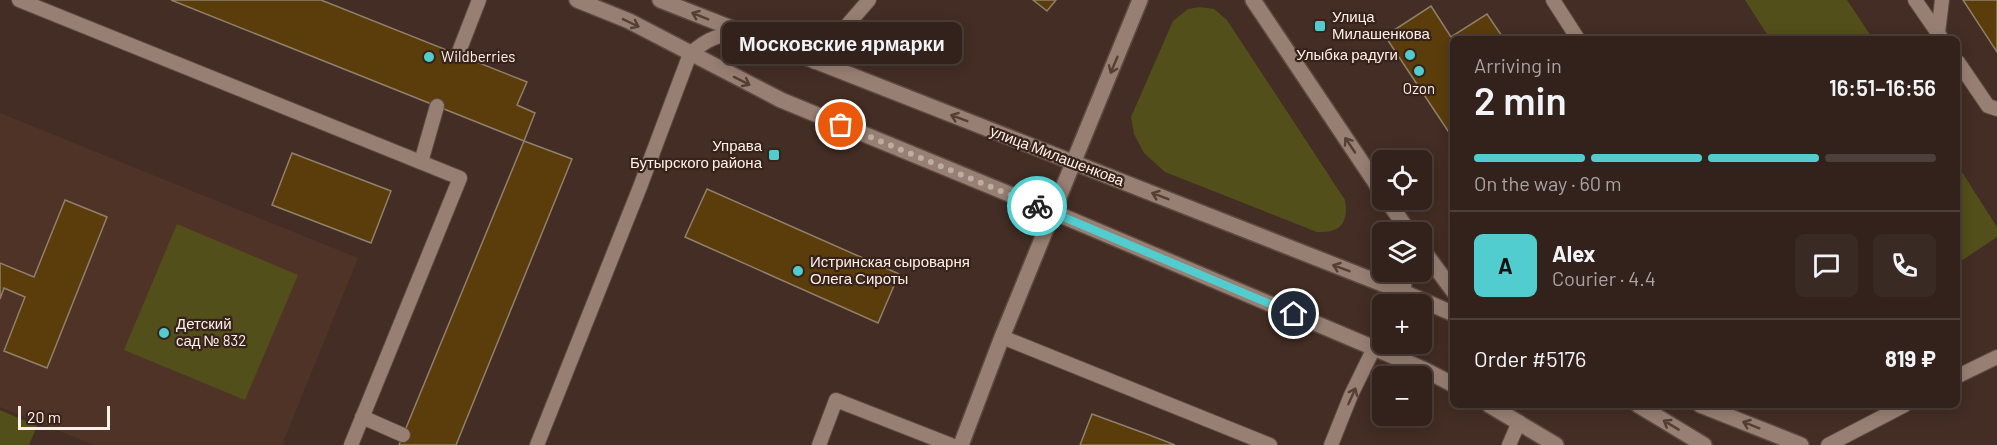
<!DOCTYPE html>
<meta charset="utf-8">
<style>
:root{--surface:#32221b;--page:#3a2a24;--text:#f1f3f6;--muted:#a8a4a3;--line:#4d3f3a;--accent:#52cdcf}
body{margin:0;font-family:Barlow,sans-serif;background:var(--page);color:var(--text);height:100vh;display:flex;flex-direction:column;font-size:22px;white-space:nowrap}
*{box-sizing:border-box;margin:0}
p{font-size:20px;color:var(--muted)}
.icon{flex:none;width:33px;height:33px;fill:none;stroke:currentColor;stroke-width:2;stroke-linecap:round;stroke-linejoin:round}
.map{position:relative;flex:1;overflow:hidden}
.drawer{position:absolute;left:1450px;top:36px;width:510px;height:372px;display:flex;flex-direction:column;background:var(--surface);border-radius:9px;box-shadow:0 3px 15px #0003,0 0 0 2px var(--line)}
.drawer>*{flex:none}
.buttons{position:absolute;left:1372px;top:150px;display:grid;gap:12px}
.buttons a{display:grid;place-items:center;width:60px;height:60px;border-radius:9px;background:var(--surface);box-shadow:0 3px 15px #0003,0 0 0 2px var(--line);font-size:30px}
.scale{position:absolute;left:18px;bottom:15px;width:92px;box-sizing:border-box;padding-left:6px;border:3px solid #fef0e9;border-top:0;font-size:16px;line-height:21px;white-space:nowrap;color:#fef0e9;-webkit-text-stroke:4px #38231a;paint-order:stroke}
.pin{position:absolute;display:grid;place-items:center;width:51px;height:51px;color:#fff;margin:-26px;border:3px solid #fff;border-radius:50%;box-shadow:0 2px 6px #0007}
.courier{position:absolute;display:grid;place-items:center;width:60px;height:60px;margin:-30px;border:4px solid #52cdcf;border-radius:50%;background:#fff;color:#222;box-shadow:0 2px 8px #0007}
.bubble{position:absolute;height:42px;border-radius:9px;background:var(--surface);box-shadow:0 3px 15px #0003,0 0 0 2px var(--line);font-size:20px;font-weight:600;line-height:42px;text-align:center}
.overview em{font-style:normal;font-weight:600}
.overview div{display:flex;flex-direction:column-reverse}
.overview{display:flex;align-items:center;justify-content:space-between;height:102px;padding:0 24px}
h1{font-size:39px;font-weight:600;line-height:45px}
.bar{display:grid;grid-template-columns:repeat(4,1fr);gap:9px 6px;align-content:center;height:72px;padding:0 24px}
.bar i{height:8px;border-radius:4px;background:var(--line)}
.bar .current{background:var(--accent)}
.bar p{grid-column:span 4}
.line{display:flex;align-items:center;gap:15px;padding:0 24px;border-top:2px solid var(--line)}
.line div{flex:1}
.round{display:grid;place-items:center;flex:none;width:63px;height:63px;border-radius:9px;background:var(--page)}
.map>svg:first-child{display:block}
</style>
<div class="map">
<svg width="1997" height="445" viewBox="0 0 1997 445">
<rect width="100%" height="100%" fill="#432d24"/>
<polygon fill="#4f3327" points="0,113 358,258 282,445 94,445 0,407"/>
<g fill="#534f1a">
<polygon points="1745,0 1847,0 1873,39 1770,39"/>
<path d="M1200 7 1214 9 1227 20 1345 200C1349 223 1340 233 1317 232L1165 172 1144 153 1134 134 1131 117 1173 21 1188 9Z"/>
<polygon points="1958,166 1997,227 1997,237 1958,263"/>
<polygon points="177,224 298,275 245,400 124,350"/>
<polygon points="0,410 37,426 29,445 0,445"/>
</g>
<g fill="#5a3d0b" stroke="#90806b" stroke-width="1.5">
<polygon points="171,0 321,0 527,82 517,105 535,113 524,141"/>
<polygon points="1033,0 1056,0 1047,11"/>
<polygon points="1963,0 1997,0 1997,52"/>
<polygon points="1431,6 1451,37 1487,14 1504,39 1454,39 1454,140 1385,36"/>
<polygon points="524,141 572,159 456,445 399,445"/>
<polygon points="292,153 391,191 371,243 272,205"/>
<polygon points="707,189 899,274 878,323 685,237"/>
<polygon points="65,200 107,217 47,368 4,351 25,297 4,288 0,299 0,263 34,277"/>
<polygon points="1092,414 1152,436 1175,445 1080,445"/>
</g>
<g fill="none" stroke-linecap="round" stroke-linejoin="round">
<defs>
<g id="service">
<polyline points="19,0 460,178 351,445"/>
<polyline points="1553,0 1578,39"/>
<polyline points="1915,0 1942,39"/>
<polyline points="1938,33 1942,0"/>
<polyline points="458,54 479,0"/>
<polyline points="815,62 869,0"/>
<polyline points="1958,62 1988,106 1997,109"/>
<polyline points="421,162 437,106"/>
<polyline points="1002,337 1270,445"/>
<polyline points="1958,376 1997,357"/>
<polyline points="362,417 403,435"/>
<path d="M537 445 640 187 690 54C709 37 720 34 744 34"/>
<polyline points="819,445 836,400 951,445"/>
<polyline points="1331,445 1351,395 1374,348"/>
<polyline points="1509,445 1519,422"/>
<polyline points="1828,445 1905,405"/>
</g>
<polyline id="minor" points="961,445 1002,337 1053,212"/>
<g id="tertiary">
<polyline points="1253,0 1383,194"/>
<polyline points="1387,200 1409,232"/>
<polyline points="1053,212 1140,0"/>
<polyline points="1422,249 1454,292"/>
<polyline points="1397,304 1403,292 1405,272"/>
<polyline points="1374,348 1383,331"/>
<polyline points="1700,405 1801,445"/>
</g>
<g id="secondary">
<polyline points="577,0 629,21 781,100 1053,212 1374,348 1425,370 1454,385"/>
<polyline points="660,0 1403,292 1454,314"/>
<polyline points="1489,405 1556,445"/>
<polyline points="1638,405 1704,445"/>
</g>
</defs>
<use href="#service" stroke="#5c4a41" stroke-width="16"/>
<use href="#minor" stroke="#5c4a41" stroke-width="18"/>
<use href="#tertiary" stroke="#5c4a41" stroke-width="18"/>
<use href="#secondary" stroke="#5c4a41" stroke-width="18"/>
<use href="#service" stroke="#987f73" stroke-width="14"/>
<use href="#minor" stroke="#987f73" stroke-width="15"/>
<use href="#tertiary" stroke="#987f73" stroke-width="15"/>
<use href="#secondary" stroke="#987f73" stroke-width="15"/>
</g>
<defs><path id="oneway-shaft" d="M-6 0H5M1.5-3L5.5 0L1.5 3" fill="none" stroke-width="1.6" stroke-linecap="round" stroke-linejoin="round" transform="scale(1.5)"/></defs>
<g stroke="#553f35">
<use href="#oneway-shaft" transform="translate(700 16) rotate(-158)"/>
<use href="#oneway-shaft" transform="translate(631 23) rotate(26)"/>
<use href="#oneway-shaft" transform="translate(1114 65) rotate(113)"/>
<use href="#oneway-shaft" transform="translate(742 81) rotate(27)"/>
<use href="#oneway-shaft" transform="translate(959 118) rotate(-159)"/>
<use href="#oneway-shaft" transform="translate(1350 145) rotate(-124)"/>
<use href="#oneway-shaft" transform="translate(1160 196) rotate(-159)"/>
<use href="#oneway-shaft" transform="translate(1341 268) rotate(-159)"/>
<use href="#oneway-shaft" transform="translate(1352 396) rotate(-66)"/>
<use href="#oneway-shaft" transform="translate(1671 425) rotate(-149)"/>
<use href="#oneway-shaft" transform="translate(1751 425) rotate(-158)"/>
</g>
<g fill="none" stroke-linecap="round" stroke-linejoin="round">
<polyline stroke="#bdaca4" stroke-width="6" stroke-dasharray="0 10.8" points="841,125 1037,206"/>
<polyline stroke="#52cdcf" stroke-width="8" points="1037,206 1294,314"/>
</g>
<g fill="#52cdcf" stroke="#38231a" stroke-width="2">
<rect x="1314" y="20" width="12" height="12" rx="3"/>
<circle cx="1410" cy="55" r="6"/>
<circle cx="429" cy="57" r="6"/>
<circle cx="1419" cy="71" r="6"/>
<rect x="768" y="149" width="12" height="12" rx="3"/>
<circle cx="798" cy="271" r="6"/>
<circle cx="164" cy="333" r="6"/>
</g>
<g text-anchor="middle" stroke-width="4.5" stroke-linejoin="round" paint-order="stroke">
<g font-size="15" fill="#fef0e9" stroke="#38231a" text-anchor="start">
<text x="1332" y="22">Улица<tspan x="1332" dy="17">Милашенкова</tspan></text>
<text x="1398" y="60" text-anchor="end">Улыбка радуги</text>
<text x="441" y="62">Wildberries</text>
<text x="1419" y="94" text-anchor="middle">Ozon</text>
<text x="762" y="151" text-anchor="end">Управа<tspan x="762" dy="17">Бутырского района</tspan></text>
<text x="810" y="267">Истринская сыроварня<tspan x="810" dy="17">Олега Сироты</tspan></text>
<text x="176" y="329">Детский<tspan x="176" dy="17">сад № 832</tspan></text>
</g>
<g font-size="15" fill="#fef0e9" stroke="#38231a">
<text transform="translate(1057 156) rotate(21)" y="5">улица Милашенкова</text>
</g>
</g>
</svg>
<div class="buttons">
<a><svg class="icon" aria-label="locate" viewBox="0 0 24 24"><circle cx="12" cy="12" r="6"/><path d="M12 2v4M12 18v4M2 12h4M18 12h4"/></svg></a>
<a><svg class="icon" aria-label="layers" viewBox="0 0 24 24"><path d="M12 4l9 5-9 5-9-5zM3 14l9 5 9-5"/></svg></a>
<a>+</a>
<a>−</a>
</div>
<div class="scale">20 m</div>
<div class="pin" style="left:841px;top:125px;background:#ea580c"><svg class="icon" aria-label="bag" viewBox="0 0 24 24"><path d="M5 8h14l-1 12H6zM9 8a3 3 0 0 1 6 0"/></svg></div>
<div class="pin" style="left:1294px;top:314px;background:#1f2937"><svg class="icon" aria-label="home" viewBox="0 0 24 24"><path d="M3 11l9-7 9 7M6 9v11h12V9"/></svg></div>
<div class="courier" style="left:1037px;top:206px"><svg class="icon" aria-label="bike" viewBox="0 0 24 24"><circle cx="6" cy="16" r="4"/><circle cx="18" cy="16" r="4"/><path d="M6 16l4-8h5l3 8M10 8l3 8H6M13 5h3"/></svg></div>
<div class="bubble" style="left:722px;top:22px;width:240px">Московские ярмарки</div>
<section class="drawer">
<div class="overview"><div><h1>2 min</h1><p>Arriving in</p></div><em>16:51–16:56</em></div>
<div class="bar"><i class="current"></i><i class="current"></i><i class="current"></i><i></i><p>On the way · 60 m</p></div>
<div class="line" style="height:108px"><b class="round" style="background:var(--accent);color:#111">A</b><div><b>Alex</b><p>Courier · 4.4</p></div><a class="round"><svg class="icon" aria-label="chat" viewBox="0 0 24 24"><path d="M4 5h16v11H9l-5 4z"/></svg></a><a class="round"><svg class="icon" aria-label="phone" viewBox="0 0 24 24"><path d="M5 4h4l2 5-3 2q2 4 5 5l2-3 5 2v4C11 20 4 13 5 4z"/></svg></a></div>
<div class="line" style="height:78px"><div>Order #5176</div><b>819 ₽</b></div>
</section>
</div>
